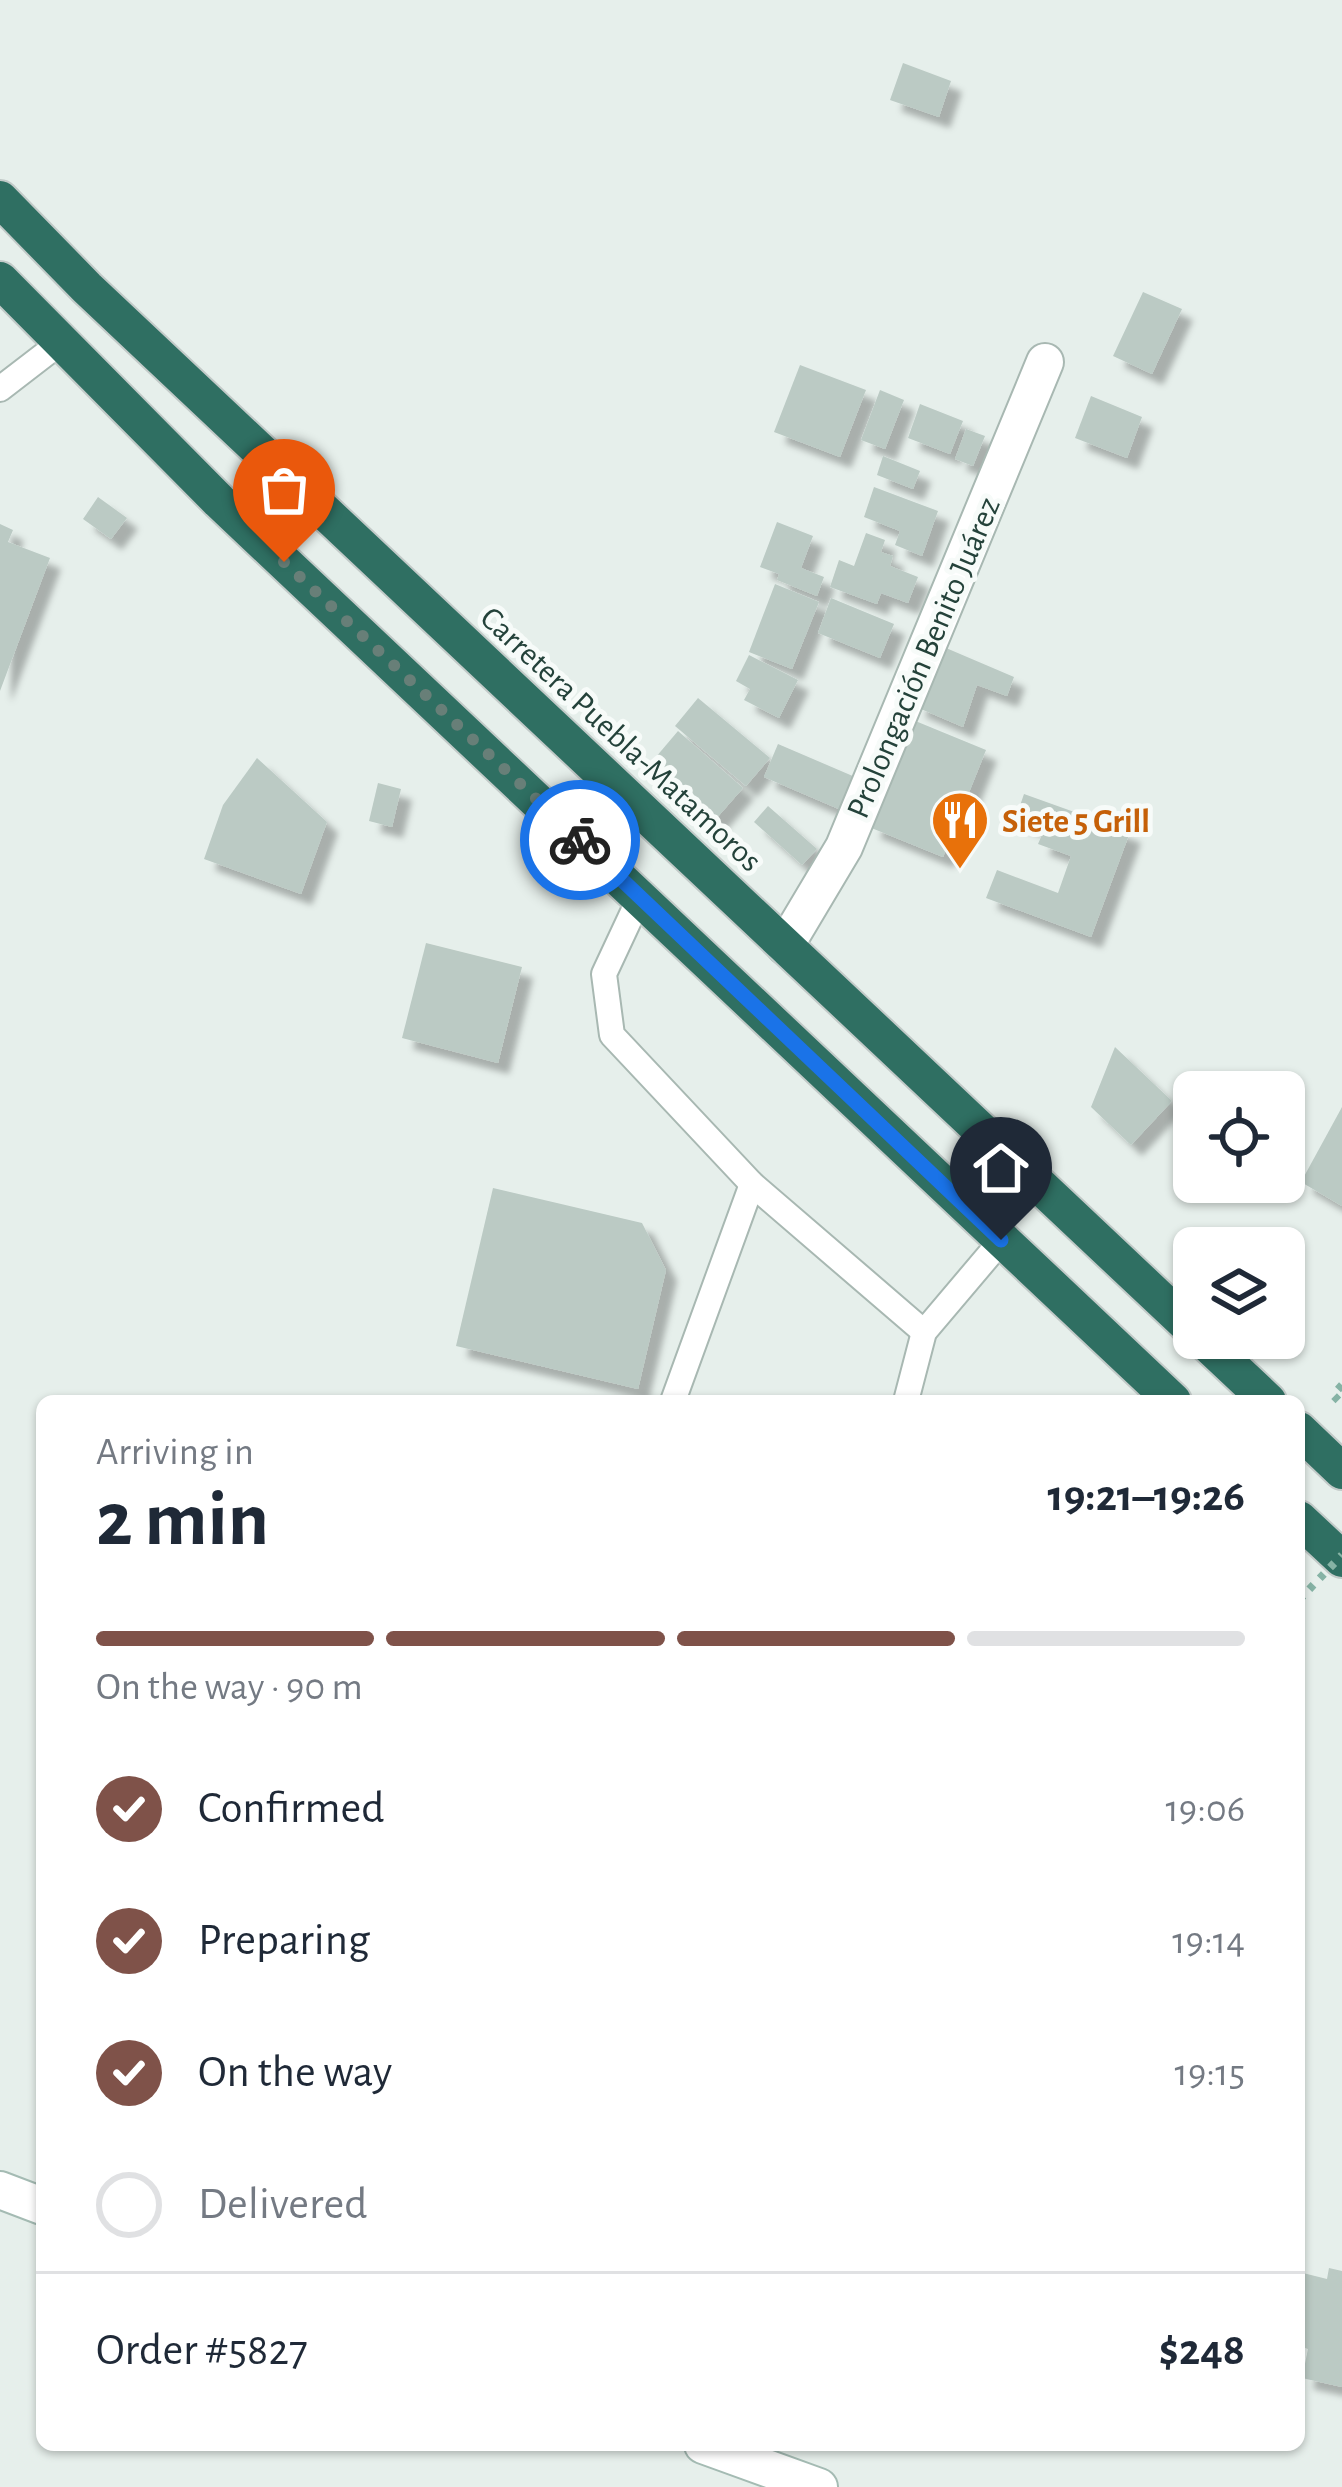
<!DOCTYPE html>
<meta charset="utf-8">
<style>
:root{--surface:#fff;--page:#f2f2f3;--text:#1f2937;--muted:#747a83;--line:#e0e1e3;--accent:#7f5249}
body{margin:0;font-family:"Alegreya Sans",sans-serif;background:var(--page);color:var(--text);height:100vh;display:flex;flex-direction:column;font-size:45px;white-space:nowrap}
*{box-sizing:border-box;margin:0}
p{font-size:39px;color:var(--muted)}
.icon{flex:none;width:66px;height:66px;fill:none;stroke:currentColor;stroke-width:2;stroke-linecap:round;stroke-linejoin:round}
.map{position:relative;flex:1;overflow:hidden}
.side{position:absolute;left:36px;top:1395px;width:1269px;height:1056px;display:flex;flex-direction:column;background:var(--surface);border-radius:18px;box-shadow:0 3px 9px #0004}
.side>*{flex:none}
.buttons{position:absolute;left:1173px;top:1071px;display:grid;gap:24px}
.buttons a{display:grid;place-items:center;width:132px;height:132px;border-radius:18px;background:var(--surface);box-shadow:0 3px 9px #0004;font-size:60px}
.pin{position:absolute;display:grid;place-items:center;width:102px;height:102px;color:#fff;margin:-123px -51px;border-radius:50% 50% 50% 0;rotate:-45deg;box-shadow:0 0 12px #0007}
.pin .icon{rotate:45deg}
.courier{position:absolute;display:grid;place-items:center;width:120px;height:120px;margin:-60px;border:9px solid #1a73e8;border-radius:50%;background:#fff;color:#222;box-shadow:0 3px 15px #0007}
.overview em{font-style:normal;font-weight:600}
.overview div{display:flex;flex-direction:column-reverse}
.overview{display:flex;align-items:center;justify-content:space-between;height:204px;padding:0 60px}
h1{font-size:78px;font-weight:600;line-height:90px}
.bar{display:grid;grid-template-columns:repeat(4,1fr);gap:18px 12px;align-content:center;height:144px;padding:0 60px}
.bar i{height:15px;border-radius:9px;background:var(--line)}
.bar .on{background:var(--accent)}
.bar p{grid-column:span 4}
.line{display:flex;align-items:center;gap:30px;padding:0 60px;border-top:3px solid var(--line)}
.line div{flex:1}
ol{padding:0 60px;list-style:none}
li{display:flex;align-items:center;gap:36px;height:132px}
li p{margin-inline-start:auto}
li .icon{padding:12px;border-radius:50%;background:var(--accent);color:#fff;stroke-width:4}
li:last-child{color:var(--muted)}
li i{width:66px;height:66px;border:6px solid var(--line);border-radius:50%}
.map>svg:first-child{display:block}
</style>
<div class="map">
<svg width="1342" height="2487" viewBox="0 0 1342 2487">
<defs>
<filter id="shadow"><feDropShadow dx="11" dy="11" stdDeviation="3" flood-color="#0004"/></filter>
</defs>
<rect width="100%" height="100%" fill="#e6efeb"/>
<g fill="#bbcac4" filter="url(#shadow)">
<polygon points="903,63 951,81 939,117 890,100"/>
<polygon points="1143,292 1182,309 1152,374 1113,356"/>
<polygon points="800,365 866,390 840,457 774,432"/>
<polygon points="880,390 904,400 885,449 861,440"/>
<polygon points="1091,396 1142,417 1127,458 1075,438"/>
<polygon points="920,404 963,421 950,454 908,438"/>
<polygon points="966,429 985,436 973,466 955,459"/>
<polygon points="883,456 920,471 913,489 877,475"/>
<polygon points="874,487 938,511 922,556 895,545 900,531 864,517"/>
<polygon points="98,497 127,518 111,539 83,519"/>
<polygon points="777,522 813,536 801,568 824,577 817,596 777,580 779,574 760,567"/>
<polygon points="0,524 13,530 8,542 50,558 0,691"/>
<polygon points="866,533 885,540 881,552 893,556 890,566 918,577 908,603 881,593 877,604 830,587 839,560 854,566"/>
<polygon points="775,584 819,602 792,669 749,652"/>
<polygon points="831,598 894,624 880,658 818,633"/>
<polygon points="939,645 1014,677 1007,696 977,685 963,727 914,706"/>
<polygon points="749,655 798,680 779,718 744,700 750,689 736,681"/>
<polygon points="698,698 770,758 746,786 675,726"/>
<polygon points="913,720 986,750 943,857 869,827"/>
<polygon points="678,731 743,788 714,821 650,764"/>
<polygon points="778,744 855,777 841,810 764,777"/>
<polygon points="257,758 327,822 301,894 204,859 223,805"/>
<polygon points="378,783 401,789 392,827 369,821"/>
<polygon points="1024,794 1130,832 1091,937 986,898 997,870 1058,893 1071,856 1038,844 1044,830 1015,820"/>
<polygon points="768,806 817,849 802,865 754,822"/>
<polygon points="426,943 522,967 498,1063 402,1038"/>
<polygon points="1115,1047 1172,1101 1131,1145 1091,1107"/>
<polygon points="1342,1107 1342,1206 1301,1182"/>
<polygon points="493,1188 642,1223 666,1270 638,1389 456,1346"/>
<polygon points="1329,2268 1342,2271 1342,2387 1302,2378 1308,2349 1299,2346 1299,2272 1327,2279"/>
</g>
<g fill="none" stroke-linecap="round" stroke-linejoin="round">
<defs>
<g id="lane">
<polyline points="0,389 61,342"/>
<polyline points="640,897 604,974 612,1035 752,1184 924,1332"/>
<polyline points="673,1401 752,1184"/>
<polyline points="906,1401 924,1332 1001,1241"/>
</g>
<polyline id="street" points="785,946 844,847 1045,362"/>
<g id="secondary">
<polyline points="0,2190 42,2206"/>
<polyline points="703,2445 819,2487"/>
</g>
<g id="highway">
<polyline points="0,199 87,288 1194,1331"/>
<polyline points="0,280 219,501 1173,1401"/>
<polyline points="1201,1338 1268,1401"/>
<polyline points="1299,1430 1342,1471"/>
<polyline points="1299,1519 1342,1559"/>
</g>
</defs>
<use href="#lane" stroke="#a8b8b2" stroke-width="28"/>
<use href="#street" stroke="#a8b8b2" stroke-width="40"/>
<use href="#secondary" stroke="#a4bbb3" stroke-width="40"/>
<use href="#highway" stroke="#c2cac8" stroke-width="40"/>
<polyline stroke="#86b3a5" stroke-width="8" stroke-dasharray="6 9" stroke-linecap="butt" points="1342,1385 1333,1395 1342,1404"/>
<use href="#lane" stroke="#fff" stroke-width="24"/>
<use href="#street" stroke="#fff" stroke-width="36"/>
<use href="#secondary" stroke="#fff" stroke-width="36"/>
<use href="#highway" stroke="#2f6f62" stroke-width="36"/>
<polyline stroke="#86b3a5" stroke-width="8" stroke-dasharray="6 9" stroke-linecap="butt" points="1299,1600 1342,1555"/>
</g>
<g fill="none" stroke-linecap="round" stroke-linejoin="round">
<polyline stroke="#687f78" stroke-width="12" stroke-dasharray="0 21.6" points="284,562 580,840"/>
<polyline stroke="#1a73e8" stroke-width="15" points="580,840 1001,1240"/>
</g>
<defs>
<symbol id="restaurant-pin" viewBox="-11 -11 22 30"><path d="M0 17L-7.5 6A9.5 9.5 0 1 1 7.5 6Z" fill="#e8710a" stroke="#f7fbf9"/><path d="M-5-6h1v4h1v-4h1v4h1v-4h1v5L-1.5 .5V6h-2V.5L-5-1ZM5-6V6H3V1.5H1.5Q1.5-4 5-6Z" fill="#fff"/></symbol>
</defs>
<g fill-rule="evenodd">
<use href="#restaurant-pin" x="927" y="787" width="66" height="90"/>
</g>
<g text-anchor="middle" stroke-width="10" stroke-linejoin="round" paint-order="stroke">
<g font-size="33" fill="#24423a" stroke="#f7fbf9">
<text transform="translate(922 657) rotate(-67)" y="12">Prolongación Benito Juárez</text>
<text transform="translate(622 738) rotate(43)" y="12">Carretera Puebla-Matamoros</text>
</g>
<g font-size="33" font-weight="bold" fill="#c56008" stroke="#f7fbf9" text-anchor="start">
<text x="1002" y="832">Siete 5 Grill</text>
</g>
</g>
</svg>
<div class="buttons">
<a><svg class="icon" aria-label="locate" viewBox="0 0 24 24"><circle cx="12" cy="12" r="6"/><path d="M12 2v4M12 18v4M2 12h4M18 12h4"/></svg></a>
<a><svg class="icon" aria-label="layers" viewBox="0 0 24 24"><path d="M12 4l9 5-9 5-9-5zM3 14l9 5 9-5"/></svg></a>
</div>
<div class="pin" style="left:284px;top:562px;background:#ea580c"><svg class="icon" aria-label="bag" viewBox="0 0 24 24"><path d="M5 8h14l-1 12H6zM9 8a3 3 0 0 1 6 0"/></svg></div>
<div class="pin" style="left:1001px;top:1240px;background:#1f2937"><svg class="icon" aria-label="home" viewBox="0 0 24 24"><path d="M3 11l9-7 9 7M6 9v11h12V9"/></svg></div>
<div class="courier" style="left:580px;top:840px"><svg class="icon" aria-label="bike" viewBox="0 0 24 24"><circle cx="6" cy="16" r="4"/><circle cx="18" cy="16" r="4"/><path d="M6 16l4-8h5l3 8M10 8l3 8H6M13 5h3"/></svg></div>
<section class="side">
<div class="overview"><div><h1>2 min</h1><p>Arriving in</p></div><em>19:21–19:26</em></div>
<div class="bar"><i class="on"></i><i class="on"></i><i class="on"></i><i></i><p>On the way · 90 m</p></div>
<ol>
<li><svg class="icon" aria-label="check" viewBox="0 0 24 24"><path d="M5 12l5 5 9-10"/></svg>Confirmed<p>19:06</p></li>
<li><svg class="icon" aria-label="check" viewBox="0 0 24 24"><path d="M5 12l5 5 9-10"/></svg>Preparing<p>19:14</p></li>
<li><svg class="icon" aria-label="check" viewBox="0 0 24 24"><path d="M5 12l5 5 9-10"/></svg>On the way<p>19:15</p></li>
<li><i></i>Delivered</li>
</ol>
<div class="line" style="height:156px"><div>Order #5827</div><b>$248</b></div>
</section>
</div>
